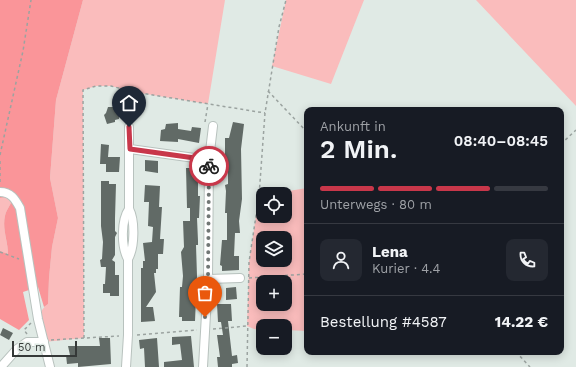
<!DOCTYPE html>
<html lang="de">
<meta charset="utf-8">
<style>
:root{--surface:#171b24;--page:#242831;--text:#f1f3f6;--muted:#9ea1a6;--line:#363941;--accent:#c8374a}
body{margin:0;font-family:"Work Sans",sans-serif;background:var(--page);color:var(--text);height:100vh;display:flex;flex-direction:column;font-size:15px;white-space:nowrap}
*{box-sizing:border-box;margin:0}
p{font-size:13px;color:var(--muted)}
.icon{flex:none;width:22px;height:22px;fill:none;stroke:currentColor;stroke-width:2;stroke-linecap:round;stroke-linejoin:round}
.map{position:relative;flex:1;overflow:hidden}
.side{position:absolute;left:304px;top:107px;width:260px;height:248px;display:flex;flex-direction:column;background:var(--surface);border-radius:8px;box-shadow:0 2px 10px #0003}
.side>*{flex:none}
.tools{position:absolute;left:256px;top:187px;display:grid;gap:8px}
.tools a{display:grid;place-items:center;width:36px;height:36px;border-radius:8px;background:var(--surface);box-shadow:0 2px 10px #0003;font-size:20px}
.scale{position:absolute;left:12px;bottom:10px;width:65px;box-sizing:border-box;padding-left:4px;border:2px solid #353938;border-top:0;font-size:11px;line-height:14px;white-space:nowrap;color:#353938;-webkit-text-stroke:3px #e0eae5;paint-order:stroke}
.pin{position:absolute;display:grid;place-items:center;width:34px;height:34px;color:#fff;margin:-41px -17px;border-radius:50% 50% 50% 0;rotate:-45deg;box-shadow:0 0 4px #0007}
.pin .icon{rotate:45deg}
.courier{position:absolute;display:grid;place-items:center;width:40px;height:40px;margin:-20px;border:3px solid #c8374a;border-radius:50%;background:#fff;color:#222;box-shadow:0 1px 5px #0007}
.head em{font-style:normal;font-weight:600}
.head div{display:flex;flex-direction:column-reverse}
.head{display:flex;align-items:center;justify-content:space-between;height:68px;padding:0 16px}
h1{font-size:26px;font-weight:600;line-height:30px}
.bar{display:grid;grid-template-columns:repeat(4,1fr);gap:6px 4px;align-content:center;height:48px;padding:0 16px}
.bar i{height:5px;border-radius:3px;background:var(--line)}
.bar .current{background:var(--accent)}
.bar p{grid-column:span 4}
.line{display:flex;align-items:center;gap:10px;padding:0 16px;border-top:1px solid var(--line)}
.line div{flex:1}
.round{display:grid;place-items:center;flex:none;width:42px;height:42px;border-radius:8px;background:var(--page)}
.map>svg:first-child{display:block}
</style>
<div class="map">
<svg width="576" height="367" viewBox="0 0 576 367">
<rect width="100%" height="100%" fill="#e0eae5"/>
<g fill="#fabcbc" fill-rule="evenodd">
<path d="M83 0H225L208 104 134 92 111 86H96L83 90 84 338 44 342C40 328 34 314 48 304L49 278 52 247 58 218 50 178 56 100Z"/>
<polygon points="286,0 364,0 331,84 272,66"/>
<polygon points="476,0 576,0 576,106"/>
<path d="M307 188V331L285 330V326H263V330L254 329 247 326 249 262 259 196 263 195V216H285V194H270ZM263 238H285V260H263ZM263 282H285V304H263Z"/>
<path d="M7 197 12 199C11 206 6 209 5 216 2 229 8 241 8 254L0 251V198Z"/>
</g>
<path fill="#fa9599" d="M0 0H83L56 100 50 178 58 218 52 247 49 278 48 304 44 307 38 287 23 292 29 320 19 330 0 319V251L8 254C8 241 2 229 5 216 6 209 11 206 12 199L7 197 0 198Z"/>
<g fill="#616a66">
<polygon points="126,104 133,104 133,115 119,116 119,119 115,120 115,122 107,124 104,115 106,113 108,107 124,107"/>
<polygon points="233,122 244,124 241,149 242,199 239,221 240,233 235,233 234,256 239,256 239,270 222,271 222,266 220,265 222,240 227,240 227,213 225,213 226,191 225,185 228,184 228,163 225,163 225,138 229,138"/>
<polygon points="178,123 178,129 191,131 192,127 201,128 199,143 178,139 178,142 160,141 161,130 165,129 166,124"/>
<polygon points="101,144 109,145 108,157 120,157 119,172 106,172 106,164 100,164"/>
<polygon points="145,160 158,161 158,173 145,171"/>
<polygon points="186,168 198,168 198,196 200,196 199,218 197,218 198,241 198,245 196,245 197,276 195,321 182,321 182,317 179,317 180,287 182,287 183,276 181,252 184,247 183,221 190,221 190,208 187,208"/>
<polygon points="101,181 109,181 109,184 116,184 115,218 115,231 117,233 115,237 115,255 112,260 115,262 115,275 119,275 119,296 110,296 110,293 103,293 103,284 105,284 106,267 101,267 100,260 102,259 103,242 101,226"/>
<polygon points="145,185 160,186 159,207 162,207 160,239 164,239 163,254 158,254 158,269 156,269 156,273 154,273 156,292 146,307 153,307 155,321 141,322 141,268 143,268 143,261 145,261 143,243 152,242 153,227 148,226 149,202 144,202"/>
<polygon points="236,287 237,299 226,300 226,288"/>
<polygon points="217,304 231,304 232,321 228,321 232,356 237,355 238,363 232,364 232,367 218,367 217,357 220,357 217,335 223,335 221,322 218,322"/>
<polygon points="3,328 13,333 9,340 0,335"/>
<polygon points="191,336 194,367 164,367 164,362 182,360 180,344 172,345 172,337"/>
<polygon points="99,338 110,338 111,364 78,367 78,363 67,364 66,355 70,355 68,346 100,346"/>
<polygon points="157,338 159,367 145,367 144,348 140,349 139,340"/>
</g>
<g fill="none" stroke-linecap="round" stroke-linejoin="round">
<defs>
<g id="minor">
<polyline points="130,149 209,160"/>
<path d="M0 192C11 192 15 199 20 208L38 319 50 367"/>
<path d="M128 259C135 247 135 220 129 209V127"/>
<polyline points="208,279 240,278"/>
<polyline points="1,367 17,349 27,342 44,342"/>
<path d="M126 367 128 335V259C121 247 121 220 129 209"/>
<polyline points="203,367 208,279 209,160 213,126"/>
</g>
</defs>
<use href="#minor" stroke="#b8c2be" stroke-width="10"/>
<g stroke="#9ba3a0" stroke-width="1.5" stroke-dasharray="3 3" stroke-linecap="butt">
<polyline points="268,91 307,132"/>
<polyline points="205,122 208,104"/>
<polyline points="561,144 576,130"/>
<polyline points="0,155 23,51 31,0"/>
<polyline points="0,161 0,185"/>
<polyline points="0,252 19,259"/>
<polyline points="249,278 307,274"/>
<polyline points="213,329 247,326"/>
<polyline points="27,334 24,330 31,323"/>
<polyline points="137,335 197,330"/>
<polyline points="84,338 83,90 96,86 111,86 134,92 265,113"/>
<polyline points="51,340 119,336"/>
<polyline points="516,352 530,367"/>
<polyline points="247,367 249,262 259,196 265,113 279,27 286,0"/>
</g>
<use href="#minor" stroke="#fff" stroke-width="8"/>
</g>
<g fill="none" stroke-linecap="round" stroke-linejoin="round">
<polyline stroke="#717775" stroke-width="4" stroke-dasharray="0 7.2" points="205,317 208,279 209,166"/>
<polyline stroke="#c8374a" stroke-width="5" points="129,127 130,149 209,160 209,166"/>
</g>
</svg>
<div class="tools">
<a><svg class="icon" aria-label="locate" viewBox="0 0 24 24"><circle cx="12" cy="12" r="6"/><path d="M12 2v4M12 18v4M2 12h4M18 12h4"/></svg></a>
<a><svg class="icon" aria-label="layers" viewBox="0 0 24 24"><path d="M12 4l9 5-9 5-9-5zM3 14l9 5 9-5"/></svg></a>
<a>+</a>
<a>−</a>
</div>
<div class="scale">50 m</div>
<div class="pin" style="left:205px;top:317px;background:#ea580c"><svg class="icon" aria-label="bag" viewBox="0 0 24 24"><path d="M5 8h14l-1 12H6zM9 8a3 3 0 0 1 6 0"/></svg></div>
<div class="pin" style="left:129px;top:127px;background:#1f2937"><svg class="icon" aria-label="home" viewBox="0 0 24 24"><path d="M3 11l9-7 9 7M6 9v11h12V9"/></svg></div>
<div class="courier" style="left:209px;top:166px"><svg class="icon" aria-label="bike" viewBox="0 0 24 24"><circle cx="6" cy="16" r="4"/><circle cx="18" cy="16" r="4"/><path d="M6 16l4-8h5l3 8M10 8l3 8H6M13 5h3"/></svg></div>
<section class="side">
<div class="head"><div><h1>2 Min.</h1><p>Ankunft in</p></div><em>08:40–08:45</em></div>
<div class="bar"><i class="current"></i><i class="current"></i><i class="current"></i><i></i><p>Unterwegs · 80 m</p></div>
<div class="line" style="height:72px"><a class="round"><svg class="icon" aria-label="person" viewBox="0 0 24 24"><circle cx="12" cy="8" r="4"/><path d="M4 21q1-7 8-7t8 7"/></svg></a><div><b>Lena</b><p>Kurier · 4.4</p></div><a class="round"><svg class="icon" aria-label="phone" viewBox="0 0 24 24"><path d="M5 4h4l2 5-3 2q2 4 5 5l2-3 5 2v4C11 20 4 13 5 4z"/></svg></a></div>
<div class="line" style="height:52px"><div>Bestellung #4587</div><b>14.22 €</b></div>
</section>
</div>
